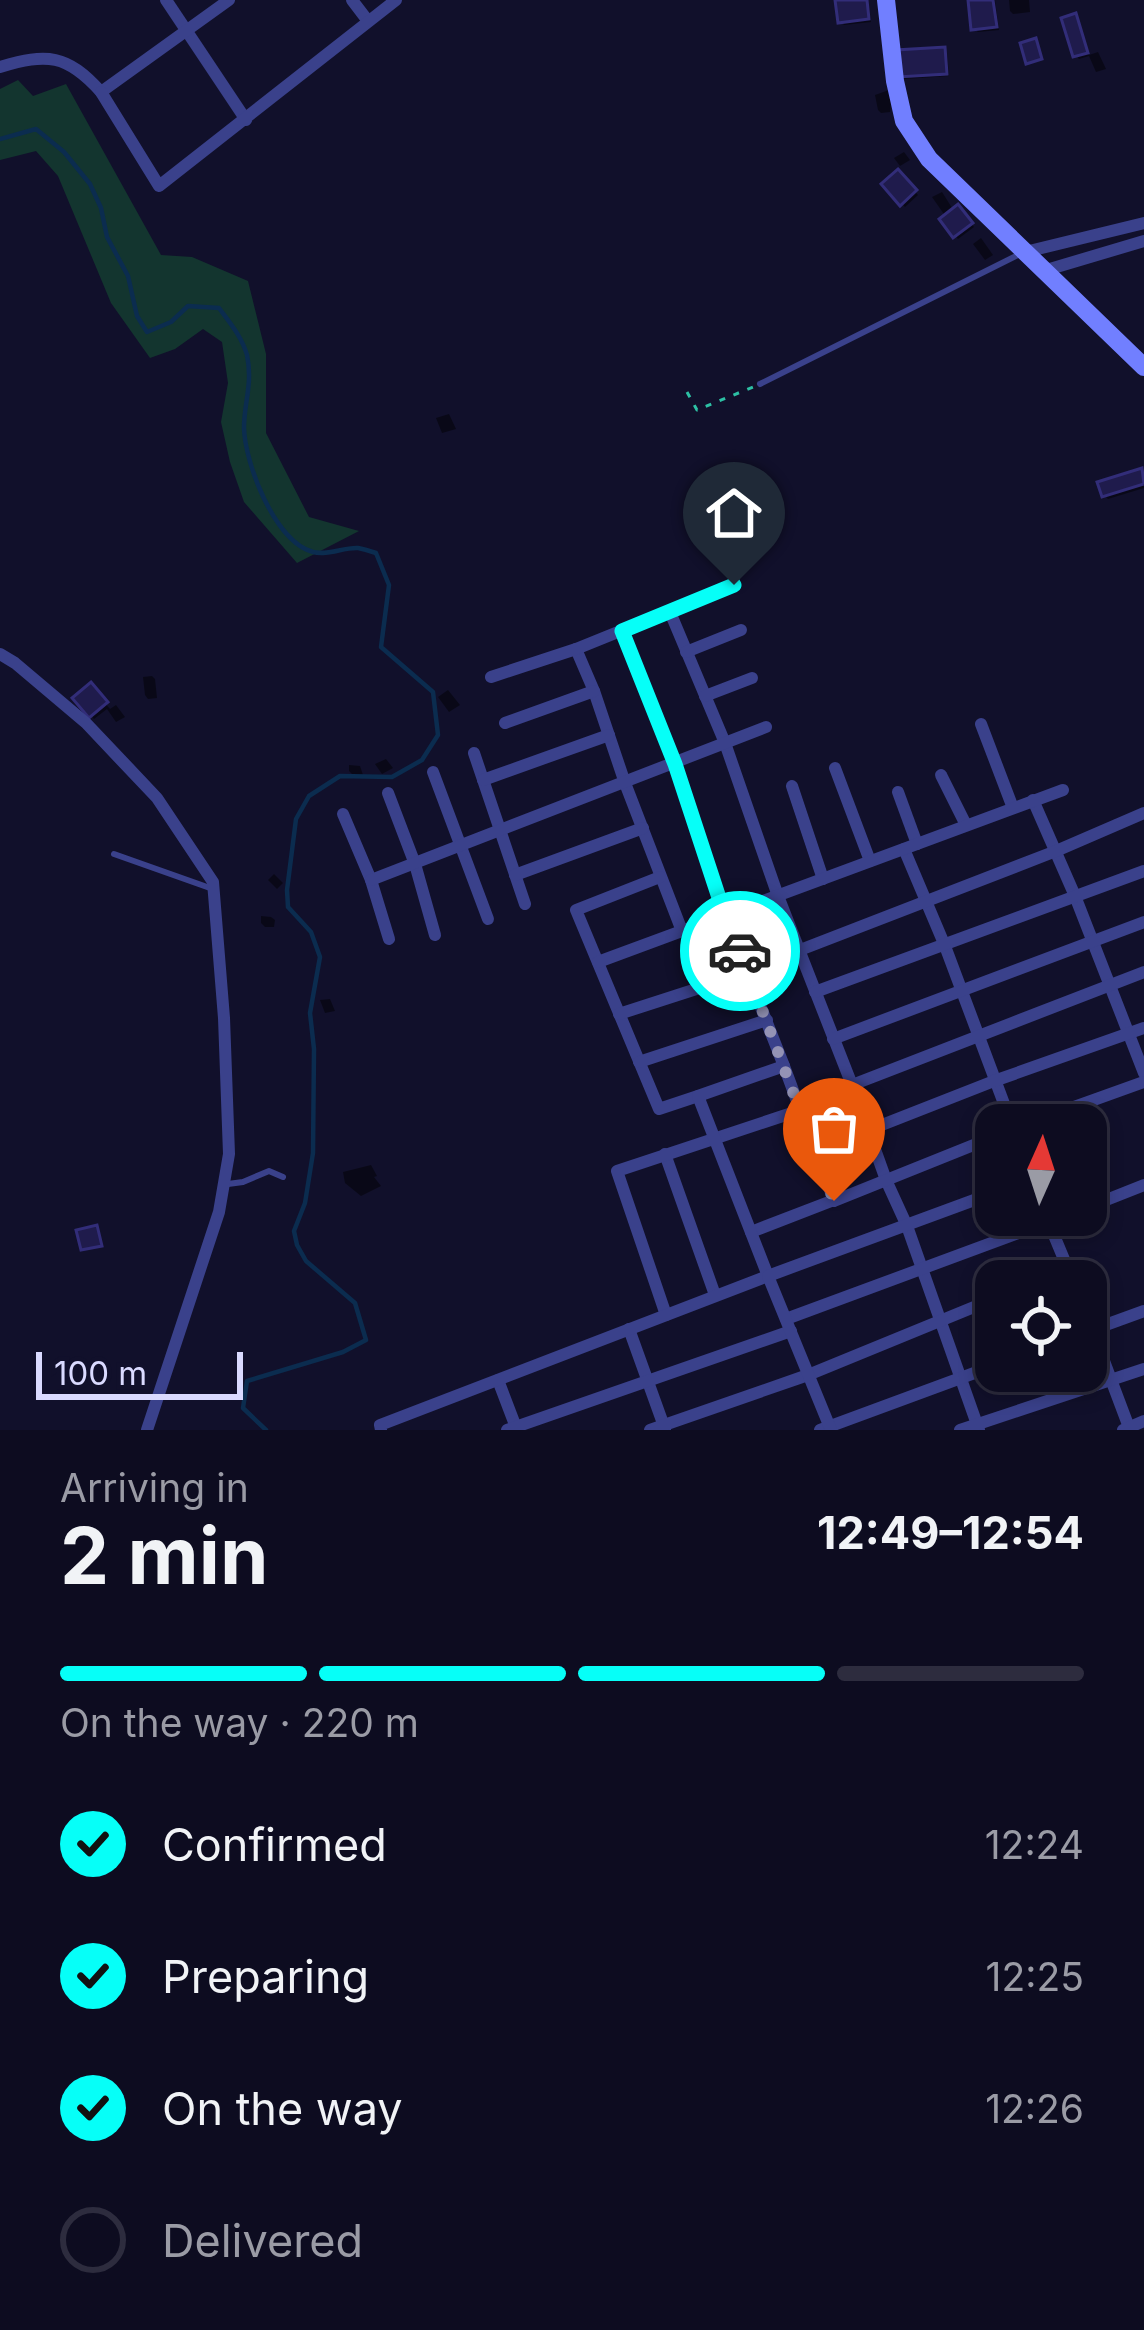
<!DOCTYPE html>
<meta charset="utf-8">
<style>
:root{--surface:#0d0c20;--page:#161529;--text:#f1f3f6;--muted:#9a9ba5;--line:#2d2c3e;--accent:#06fff8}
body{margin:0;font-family:Inter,sans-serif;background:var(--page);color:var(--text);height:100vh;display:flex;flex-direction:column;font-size:45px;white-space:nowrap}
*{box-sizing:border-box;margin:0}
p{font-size:39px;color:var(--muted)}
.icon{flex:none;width:66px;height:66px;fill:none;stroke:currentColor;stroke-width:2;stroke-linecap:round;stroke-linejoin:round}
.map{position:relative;height:1430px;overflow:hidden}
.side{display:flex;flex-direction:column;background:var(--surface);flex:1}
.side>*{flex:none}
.needle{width:78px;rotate:3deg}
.fabs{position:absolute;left:975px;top:1104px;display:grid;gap:24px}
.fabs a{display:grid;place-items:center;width:132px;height:132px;border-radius:24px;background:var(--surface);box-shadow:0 6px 18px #0003,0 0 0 3px var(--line);font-size:60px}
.scale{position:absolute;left:36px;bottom:30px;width:207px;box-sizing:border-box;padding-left:12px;border:6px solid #dadaff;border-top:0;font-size:33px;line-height:42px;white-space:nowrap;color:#dadaff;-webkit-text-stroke:9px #11102b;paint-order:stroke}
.pin{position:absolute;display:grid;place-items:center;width:102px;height:102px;color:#fff;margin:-123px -51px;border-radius:50% 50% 50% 0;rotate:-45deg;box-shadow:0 0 12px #0007}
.pin .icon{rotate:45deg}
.courier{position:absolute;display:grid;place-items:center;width:120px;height:120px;margin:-60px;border:9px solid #06fff8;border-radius:50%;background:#fff;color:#222;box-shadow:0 3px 15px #0007}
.headline em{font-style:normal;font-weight:700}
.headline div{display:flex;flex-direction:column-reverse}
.headline{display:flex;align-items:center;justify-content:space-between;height:204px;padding:0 60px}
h1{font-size:78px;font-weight:700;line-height:90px}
.bar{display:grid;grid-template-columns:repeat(4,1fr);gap:18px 12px;align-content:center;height:144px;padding:0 60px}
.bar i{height:15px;border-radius:9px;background:var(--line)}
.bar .on{background:var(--accent)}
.bar p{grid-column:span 4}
ol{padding:0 60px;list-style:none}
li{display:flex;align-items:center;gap:36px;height:132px}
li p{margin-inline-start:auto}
li .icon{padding:12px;border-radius:50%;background:var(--accent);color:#111;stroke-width:4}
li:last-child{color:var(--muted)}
li i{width:66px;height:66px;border:6px solid var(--line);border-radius:50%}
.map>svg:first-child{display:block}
</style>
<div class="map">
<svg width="1144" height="1430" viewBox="0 0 1144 1430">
<rect width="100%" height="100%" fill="#11102b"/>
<polygon fill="#13352f" points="18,80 33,96 66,84 161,255 192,257 248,281 266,354 266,433 309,517 359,531 297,563 244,502 230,462 221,422 228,383 222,342 203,329 175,349 150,358 111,303 58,176 36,151 0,160 0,89"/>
<g fill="#0007">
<polygon points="838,0 868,0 871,22 844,25 841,22"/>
<polygon points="971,0 995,0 999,30 978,32 974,29"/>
<polygon points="1009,0 1029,0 1030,12 1013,14 1010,11"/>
<polygon points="1075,17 1089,55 1098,52 1106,69 1096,72 1089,56 1079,59 1076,55"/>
<polygon points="944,50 947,53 949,76 904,79 901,76"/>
<polygon points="889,90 892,93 890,112 881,113 878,110 875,95"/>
<polygon points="904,152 910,160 900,166 894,158"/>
<polygon points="898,173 918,195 905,207 885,185"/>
<polygon points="942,192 954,211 958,208 974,227 958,239 943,220 946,217 932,197"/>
<polygon points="981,238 993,255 985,260 973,244"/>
<polygon points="449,414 456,429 442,433 436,418"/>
<polygon points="1141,472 1144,475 1144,488 1108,499 1105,496"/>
<polygon points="152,676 155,679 157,698 148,699 145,695 143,677"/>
<polygon points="91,687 110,709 116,705 125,717 116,722 107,709 94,719 77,698"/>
<polygon points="448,690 460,705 449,712 438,697"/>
<polygon points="386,759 393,768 382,774 375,764"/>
<polygon points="349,765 360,766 363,775 352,774 349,771"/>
<polygon points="274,874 283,883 277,889 268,880"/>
<polygon points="261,916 271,917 275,920 274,927 265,927 261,923"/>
<polygon points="330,999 335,1011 325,1013 320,1000"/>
<polygon points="371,1165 377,1176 374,1177 381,1186 361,1196 345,1183 343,1172"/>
</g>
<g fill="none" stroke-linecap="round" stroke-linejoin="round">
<path stroke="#0b2c4f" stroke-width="4.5" d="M0 139 36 129 64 152 90 184 101 208 107 237 128 276 137 316 147 332 171 322 188 306 219 308C230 323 242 337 247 355 253 384 244 402 244 428 245 464 275 542 313 552 327 556 344 547 358 548 364 549 370 551 376 553L389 585 381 647 433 692 438 735 422 760 392 777 340 776 309 796 296 819 287 890 288 907 311 932 320 957 310 1013 314 1049 313 1153 305 1203 294 1231 297 1245 306 1261 355 1303 366 1340 343 1352 247 1381 243 1408 266 1430"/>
</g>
<g fill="#1f1b4c" stroke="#322d79" stroke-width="3">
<polygon points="835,0 867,0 869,19 838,23"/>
<polygon points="968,0 993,0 997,27 971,30"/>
<polygon points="1076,13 1088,53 1073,57 1061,18"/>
<polygon points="1036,38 1042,59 1026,64 1020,43"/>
<polygon points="945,47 947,74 898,77 896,50"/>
<polygon points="898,169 917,190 900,206 881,184"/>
<polygon points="958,204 973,223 953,238 939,219"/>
<polygon points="1142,468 1144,484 1102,497 1097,482"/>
<polygon points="91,682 108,702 89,718 72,698"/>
<polygon points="97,1225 102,1246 81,1250 76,1230"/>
</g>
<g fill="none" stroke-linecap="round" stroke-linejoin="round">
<polyline stroke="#2dc0a4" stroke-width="3" stroke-dasharray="6 9" stroke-linecap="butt" points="687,392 697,410 753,387"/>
<g stroke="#3a418b" stroke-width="6">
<polyline points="760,384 1020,254"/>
<polyline points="114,854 210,888"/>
<polyline points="228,1184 243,1182 269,1171 283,1177"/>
</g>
<g stroke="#3a418b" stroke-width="12">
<polyline points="166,0 246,120"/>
<polyline points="352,0 368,21"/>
<path d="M0 67C47 53 67 54 101 92L229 0"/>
<polyline points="101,92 159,186 396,0"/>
<polyline points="1025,252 1144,223"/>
<polyline points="1043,271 1144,241"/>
<polyline points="670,612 725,743 778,896 852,1085 886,1180 907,1226 979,1430"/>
<polyline points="576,649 594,691 625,783 682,931"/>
<polyline points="686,652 741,630"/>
<polyline points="0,654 15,663 86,723 157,798 213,882 224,1018 229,1154 219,1212 147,1430"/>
<polyline points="491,677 576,649 734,585"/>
<polyline points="705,696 752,678"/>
<polyline points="505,723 594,691"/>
<polyline points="981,724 1013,808"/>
<polyline points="474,753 525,904"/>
<polyline points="835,768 870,861"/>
<polyline points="433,772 488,919"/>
<polyline points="941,775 966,825"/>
<polyline points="483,780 609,735"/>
<polyline points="792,786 823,879"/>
<polyline points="898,792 917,844"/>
<polyline points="388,793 415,864 435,935"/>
<polyline points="1033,800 1075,896 1144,1073"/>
<polyline points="343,814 371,880 389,939"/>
<polyline points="904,849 945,946 1012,1125"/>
<polyline points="515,875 643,828"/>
<polyline points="660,877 576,910 659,1109 698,1096"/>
<polyline points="371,880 766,727"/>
<polyline points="800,950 1056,851 1144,813"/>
<polyline points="598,962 1063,790"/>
<polyline points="815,992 1144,871"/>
<polyline points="619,1014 749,972"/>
<polyline points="833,1039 1144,922"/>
<polyline points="639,1062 767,1020"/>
<polyline points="784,1066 834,1201 996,1136"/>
<polyline points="852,1085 1144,972"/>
<polyline points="1024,1125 1144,1082"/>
<polyline points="869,1130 994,1081 1144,1028"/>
<polyline points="665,1154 715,1295"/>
<polyline points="1086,1208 1144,1185"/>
<polyline points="1046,1216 1073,1281"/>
<polyline points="751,1232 834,1200"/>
<polyline points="1038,1281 1068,1269"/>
<polyline points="1086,1313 1130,1430"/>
<polyline points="666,1315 617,1171 801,1110"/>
<polyline points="786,1319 1067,1215"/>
<polyline points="629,1329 665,1429"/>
<polyline points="1089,1331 1144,1311"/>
<polyline points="498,1380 517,1430"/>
<polyline points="381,1430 380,1425 768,1276 698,1096 784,1066 725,916 675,764 622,631"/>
<polyline points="507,1430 791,1331"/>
<polyline points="650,1430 808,1375 996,1298"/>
<polyline points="820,1430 996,1365"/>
<polyline points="831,1430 768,1276 996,1192"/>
<polyline points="960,1430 1144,1369"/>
<polyline points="1123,1430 1144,1421"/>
</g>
<polyline stroke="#717fff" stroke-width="18" points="886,0 895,81 904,121 929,159 1144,367"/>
</g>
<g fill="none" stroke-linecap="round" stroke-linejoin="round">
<polyline stroke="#9493b5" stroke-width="12" stroke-dasharray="0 21.6" points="740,951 834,1201"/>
<polyline stroke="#06fff8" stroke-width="15" points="734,585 622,631 675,764 725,916 740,951"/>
</g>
</svg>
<div class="fabs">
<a><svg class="needle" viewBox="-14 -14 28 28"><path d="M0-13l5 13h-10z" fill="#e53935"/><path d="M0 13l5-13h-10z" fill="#9a9ba5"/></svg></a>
<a><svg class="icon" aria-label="locate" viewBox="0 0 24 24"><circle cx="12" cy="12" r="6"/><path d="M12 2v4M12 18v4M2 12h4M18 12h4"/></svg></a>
</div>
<div class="scale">100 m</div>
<div class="pin" style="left:834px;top:1201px;background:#ea580c"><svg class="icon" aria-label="bag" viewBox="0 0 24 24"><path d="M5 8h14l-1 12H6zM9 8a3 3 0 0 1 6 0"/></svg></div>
<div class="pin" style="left:734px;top:585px;background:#1f2937"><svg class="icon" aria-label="home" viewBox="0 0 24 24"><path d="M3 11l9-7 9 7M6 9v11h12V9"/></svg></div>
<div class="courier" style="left:740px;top:951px"><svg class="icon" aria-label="car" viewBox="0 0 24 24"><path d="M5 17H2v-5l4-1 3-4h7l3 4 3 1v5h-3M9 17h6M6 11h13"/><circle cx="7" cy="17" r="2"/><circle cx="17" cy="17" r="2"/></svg></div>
</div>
<section class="side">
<div class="headline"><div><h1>2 min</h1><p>Arriving in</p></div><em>12:49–12:54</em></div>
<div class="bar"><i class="on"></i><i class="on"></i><i class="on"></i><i></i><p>On the way · 220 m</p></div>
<ol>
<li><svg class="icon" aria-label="check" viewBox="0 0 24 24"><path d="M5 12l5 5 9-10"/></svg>Confirmed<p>12:24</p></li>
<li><svg class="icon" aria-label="check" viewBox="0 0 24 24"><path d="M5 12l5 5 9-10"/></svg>Preparing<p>12:25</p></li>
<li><svg class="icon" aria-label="check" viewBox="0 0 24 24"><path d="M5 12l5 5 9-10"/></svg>On the way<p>12:26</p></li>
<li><i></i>Delivered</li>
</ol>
</section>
